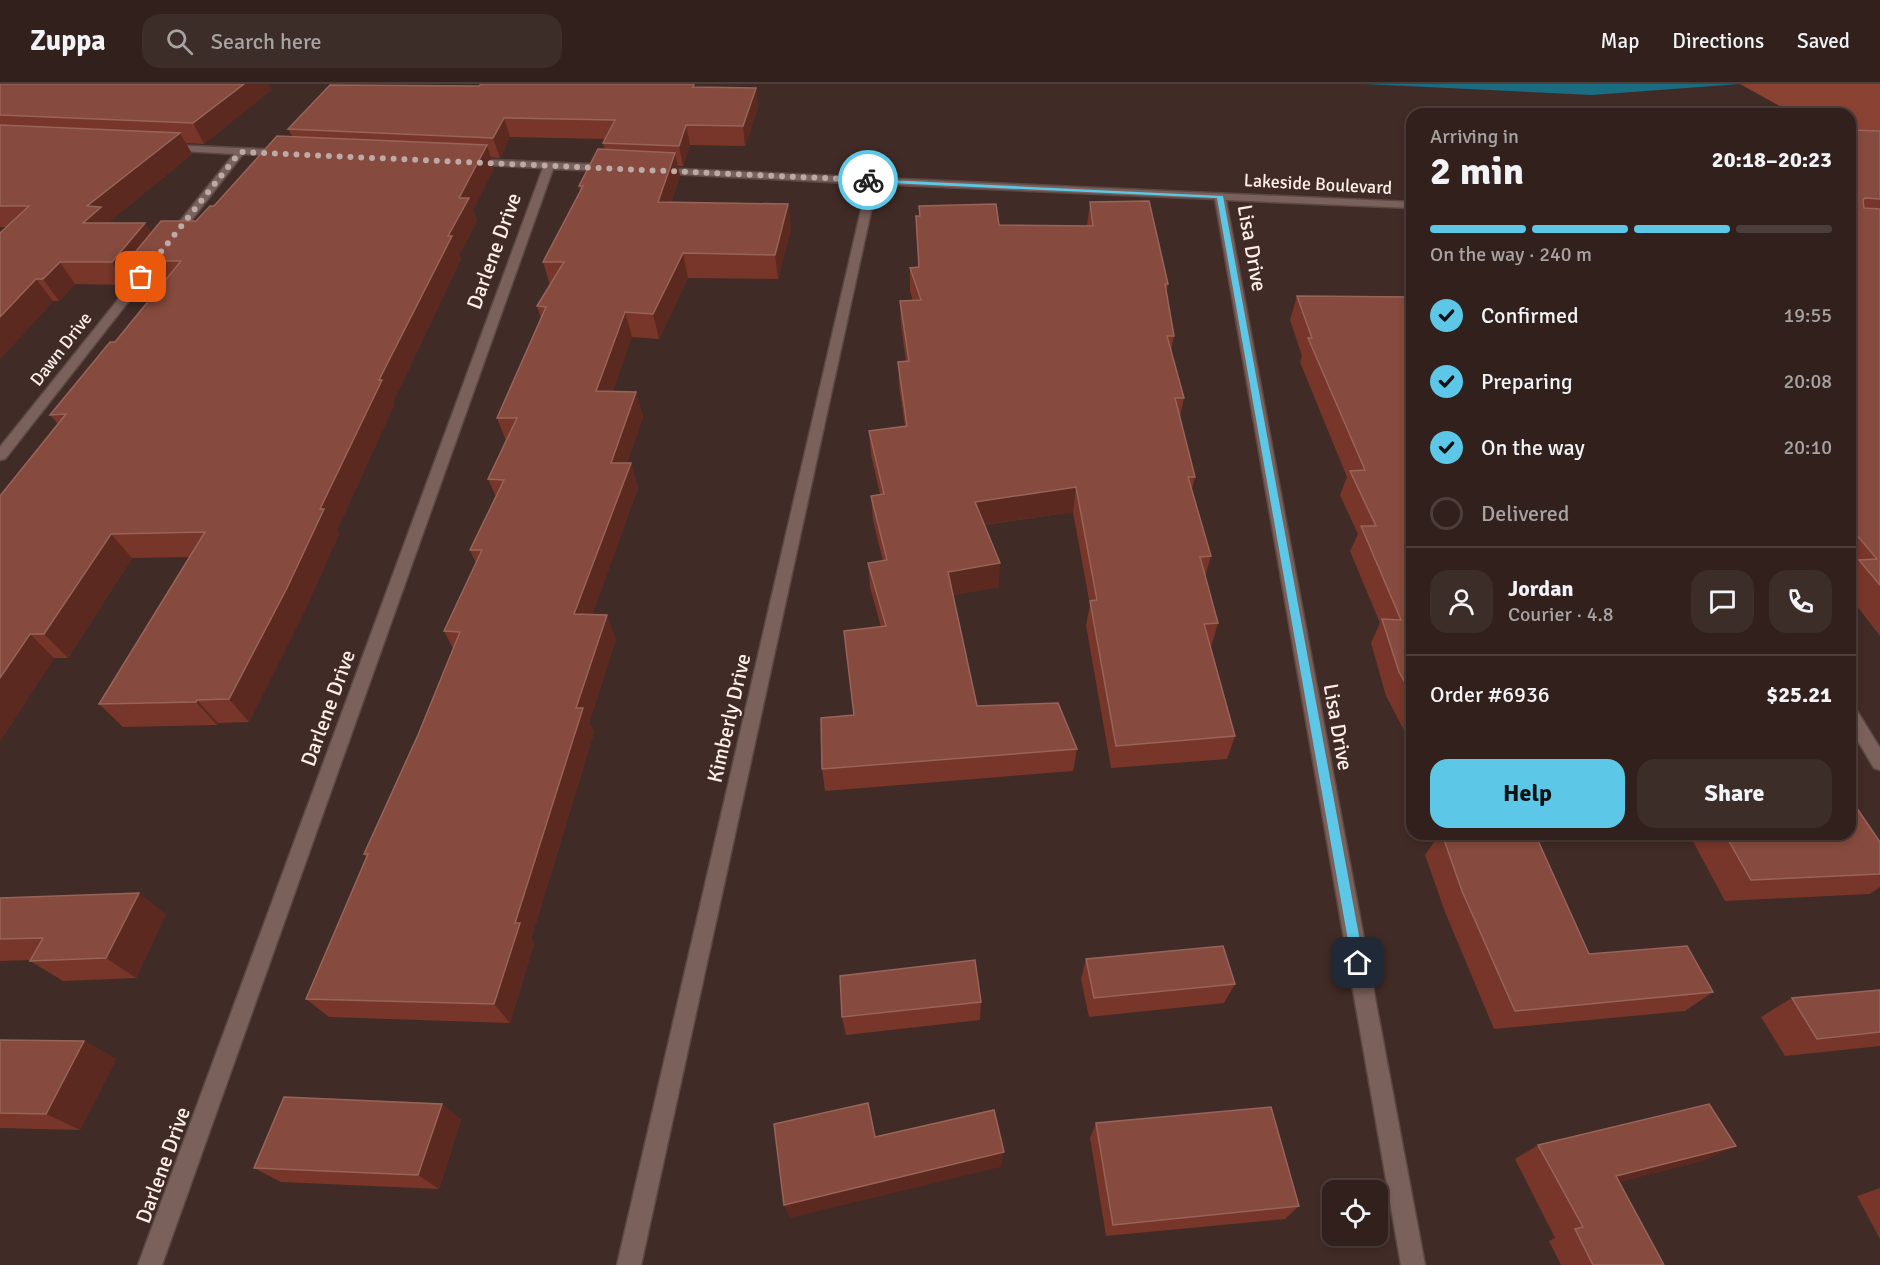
<!DOCTYPE html>
<meta charset="utf-8">
<style>
:root{--surface:#31201c;--page:#3d2d29;--text:#f1f3f6;--muted:#a8a3a3;--line:#4c3e3b;--accent:#5cc7e7}
body{margin:0;font-family:Signika,sans-serif;background:var(--page);color:var(--text);height:100vh;display:flex;flex-direction:column;font-size:22px;white-space:nowrap}
*{box-sizing:border-box;margin:0}
p{font-size:20px;color:var(--muted)}
.icon{flex:none;width:33px;height:33px;fill:none;stroke:currentColor;stroke-width:2;stroke-linecap:round;stroke-linejoin:round}
.map{position:relative;flex:1;overflow:hidden}
.details{position:absolute;left:1406px;top:24px;width:450px;height:732px;display:flex;flex-direction:column;background:var(--surface);border-radius:18px;box-shadow:0 3px 9px #0003,0 0 0 2px var(--line)}
.details>*{flex:none}
.controls{position:absolute;left:1322px;top:1096px;display:grid;gap:12px}
.controls a{display:grid;place-items:center;width:66px;height:66px;border-radius:12px;background:var(--surface);box-shadow:0 3px 9px #0003,0 0 0 2px var(--line);font-size:30px}
.pin{position:absolute;display:grid;place-items:center;width:51px;height:51px;color:#fff;margin:-26px;border-radius:12px;box-shadow:0 3px 9px #0006}
.courier{position:absolute;display:grid;place-items:center;width:60px;height:60px;margin:-30px;border:4px solid #5cc7e7;border-radius:50%;background:#fff;color:#222;box-shadow:0 2px 8px #0007}
.overview em{font-style:normal;font-weight:700}
.overview div{display:flex;flex-direction:column-reverse}
.overview{display:flex;align-items:center;justify-content:space-between;height:102px;padding:0 24px}
h1{font-size:39px;font-weight:700;line-height:45px}
.bar{display:grid;grid-template-columns:repeat(4,1fr);gap:9px 6px;align-content:center;height:72px;padding:0 24px}
.bar i{height:8px;border-radius:4px;background:var(--line)}
.bar .on{background:var(--accent)}
.bar p{grid-column:span 4}
.line{display:flex;align-items:center;gap:15px;padding:0 24px;border-top:2px solid var(--line)}
.line div{flex:1}
.round{display:grid;place-items:center;flex:none;width:63px;height:63px;border-radius:18px;background:var(--page)}
ol{padding:0 24px;list-style:none}
li{display:flex;align-items:center;gap:18px;height:66px}
li p{margin-inline-start:auto}
li .icon{padding:6px;border-radius:50%;background:var(--accent);color:#111;stroke-width:4}
li:last-child{color:var(--muted)}
li i{width:33px;height:33px;border:3px solid var(--line);border-radius:50%}
.action{display:flex;gap:12px;margin-top:auto;padding:12px 24px}
.action a{flex:1;height:69px;border-radius:18px;background:var(--accent);color:#111;font-size:24px;font-weight:700;line-height:69px;text-align:center}
.action a+a{background:var(--page);color:var(--text)}
header{display:flex;align-items:center;gap:36px;box-sizing:border-box;height:84px;padding:0 30px;background:var(--surface);border-bottom:2px solid var(--line)}
header strong{font-size:28px}
nav{display:flex;gap:33px;margin-inline-start:auto;font-size:21px}
.search{width:420px;height:54px;background:var(--page);display:flex;align-items:center;gap:15px;box-sizing:border-box;padding:0 21px;border-radius:18px;color:var(--muted);font-size:22px}
.map>svg:first-child{display:block}
</style>
<header>
<strong>Zuppa</strong>
<div class="search"><svg class="icon" aria-label="search" viewBox="0 0 24 24"><circle cx="10" cy="10" r="6"/><path d="M15 15l6 6"/></svg>Search here</div>
<nav><a>Map</a><a>Directions</a><a>Saved</a></nav>
</header>
<div class="map">
<svg width="1880" height="1181" viewBox="0 0 1880 1181">
<rect width="100%" height="100%" fill="#412b26"/>
<polygon fill="#8a4233" points="1740,0 1880,0 1880,59 1850,57 1850,30 1794,30"/>
<polygon fill="#1a6c81" points="1364,0 1740,0 1592,11"/>
<g fill="none" stroke-linecap="round" stroke-linejoin="round">
<defs>
<g id="service">
<polygon points="169,61 284,66 289,69 284,72 243,70 176,156 172,157 167,154 168,152 234,70 166,66 164,64"/>
<polygon points="471,75 610,81 615,84 610,87 553,85 162,1181 138,1181 543,84 468,80 468,76"/>
<polygon points="657,84 1412,118 1412,124 1226,116 1425,1181 1401,1181 1215,115 877,100 641,1181 617,1181 867,100 653,89 653,85"/>
<polygon points="153,176 159,179 157,181 5,375 0,376 0,363 149,177"/>
<polygon points="1850,623 1856,625 1880,664 1880,686 1874,684 1850,644"/>
</g>
</defs>
<use href="#service" stroke="#5b4844" stroke-width="3"/>
<use href="#service" fill="#7b615b" fill-rule="evenodd"/>
</g>
<g fill="#773629">
<polygon points="0,0 268,0 271,6 204,60 186,59 192,70 110,137 111,139 152,149 196,137 214,122 292,52 288,45 479,2 756,4 758,23 745,62 690,61 683,82 678,82 680,92 671,119 788,120 791,144 778,195 688,194 659,255 632,253 612,308 636,308 643,333 627,379 631,379 638,404 592,530 616,555 589,639 594,648 531,855 534,859 510,939 329,933 306,915 366,773 364,770 418,651 453,564 444,547 476,479 470,466 496,413 488,395 506,357 497,334 541,234 537,222 550,201 543,178 580,108 579,102 605,66 603,59 605,55 510,53 500,74 491,73 494,84 473,126 477,137 459,171 461,175 393,318 394,321 337,446 339,450 304,528 249,638 218,639 217,641 123,643 99,620 189,473 132,474 68,574 54,574 0,657 0,412 58,340 50,331 115,258 162,201 144,201 136,189 127,201 75,200 59,217 53,217 0,275 6,143 0,143"/>
<polygon points="1850,46 1880,47 1880,552 1850,513"/>
<polygon points="1090,118 1168,200 1166,209 1174,252 1171,267 1184,314 1180,333 1195,393 1192,405 1211,472 1205,493 1218,539 1211,563 1235,652 1227,675 1111,684 1086,541 1090,521 1073,428 984,441 999,503 953,511 977,622 1077,665 1073,687 825,707 822,685 854,631 881,543 870,503 868,479 883,477 873,436 871,412 880,410 871,371 869,347 905,343 899,302 898,278 906,278 901,241 900,217 913,217 910,207 910,184 918,183 916,132 999,141 1087,142"/>
<polygon points="1297,212 1412,213 1412,661 1386,612 1371,559 1380,539 1350,467 1358,450 1340,411 1347,393 1300,278 1302,272 1290,236"/>
<polygon points="1440,750 1535,750 1589,870 1713,908 1685,927 1494,945 1445,828 1425,771"/>
<polygon points="1689,750 1850,750 1880,758 1880,803 1870,810 1725,817"/>
<polygon points="0,814 166,830 136,894 63,897 30,877 31,876 0,877"/>
<polygon points="1086,875 1235,900 1224,919 1089,933 1081,895"/>
<polygon points="1880,906 1880,962 1785,972 1761,933 1792,914"/>
<polygon points="981,918 980,936 846,951 842,933"/>
<polygon points="0,956 84,957 116,975 80,1046 0,1044"/>
<polygon points="442,1020 461,1036 439,1105 281,1098 254,1084"/>
<polygon points="1096,1039 1299,1122 1285,1135 1106,1152 1090,1054"/>
<polygon points="1538,1061 1705,1076 1619,1098 1664,1181 1561,1181 1549,1157 1555,1154 1515,1075"/>
<polygon points="1880,1104 1880,1155 1857,1112"/>
</g>
<g fill="#5b291f">
<polygon points="244,0 268,0 271,6 204,60 193,39"/>
<polygon points="756,4 758,23 745,62 743,42"/>
<polygon points="504,34 510,53 500,74 493,54"/>
<polygon points="686,41 690,61 683,82 679,62"/>
<polygon points="180,49 192,70 110,137 114,144 83,139 87,122"/>
<polygon points="487,61 494,84 473,126 477,137 459,171 461,175 393,318 394,321 337,446 339,450 304,528 249,638 229,615 320,425 379,296 448,152 459,114"/>
<polygon points="675,69 680,92 663,142 658,118"/>
<polygon points="788,120 791,144 778,195 775,171"/>
<polygon points="145,139 159,160 128,177 136,189 127,201 112,178"/>
<polygon points="683,169 688,194 659,255 653,230"/>
<polygon points="60,178 75,200 59,217 43,195"/>
<polygon points="36,195 53,217 0,275 0,233"/>
<polygon points="625,228 632,253 604,333 596,307"/>
<polygon points="636,308 643,333 619,404 611,379"/>
<polygon points="631,379 638,404 584,555 574,530"/>
<polygon points="1076,403 1073,428 974,442 975,418"/>
<polygon points="111,450 132,474 68,574 44,550"/>
<polygon points="1000,479 999,503 948,512 948,488"/>
<polygon points="607,531 616,555 589,639 594,648 531,855 534,859 510,939 494,920 515,839 576,624"/>
<polygon points="30,550 54,574 0,657 0,594"/>
<polygon points="197,616 218,639 217,641 196,618"/>
<polygon points="139,809 166,830 136,894 106,874"/>
<polygon points="84,957 116,975 80,1046 46,1030"/>
<polygon points="442,1020 461,1036 439,1105 418,1091"/>
<polygon points="1736,1062 1705,1076 1589,1106 1616,1092"/>
<polygon points="1004,1068 1001,1083 790,1134 784,1121"/>
</g>
<g fill="#864a3e" stroke="#986459" stroke-width="1.5">
<polygon points="0,0 244,0 193,39 0,31"/>
<polygon points="481,0 694,0 693,3 756,4 743,42 686,41 679,62 603,59 615,36 504,34 493,54 288,45 330,1 479,2"/>
<polygon points="0,41 180,49 87,122 101,123 83,139 145,139 112,178 60,178 43,195 36,195 0,233 0,149 29,122 0,122"/>
<polygon points="1850,46 1880,47 1880,115 1865,114 1863,116 1864,124 1880,125 1880,501 1859,476 1877,475 1850,443"/>
<polygon points="277,52 487,61 459,114 469,114 448,152 452,152 379,296 382,296 320,425 324,425 287,504 229,615 197,616 196,618 99,620 205,448 111,450 44,550 30,550 0,594 0,412 66,330 50,331 110,258 115,258 181,177 128,177 161,137 196,137 210,122 214,122"/>
<polygon points="598,65 675,69 658,118 788,120 775,171 683,169 653,230 625,228 596,307 636,308 611,379 631,379 574,530 607,531 576,624 583,624 515,839 520,839 494,920 306,915 368,770 364,770 418,651 460,548 444,547 482,466 470,466 504,396 488,395 517,334 497,334 546,223 537,222 564,178 543,178 583,102 579,102"/>
<polygon points="1149,117 1168,200 1165,200 1174,252 1167,252 1184,314 1175,314 1195,393 1188,393 1211,472 1200,473 1218,539 1204,540 1235,652 1116,662 1090,517 1097,516 1076,403 975,418 1000,479 948,488 977,622 1058,619 1077,665 822,685 821,634 854,631 844,547 886,542 868,479 887,476 871,412 884,410 869,347 907,342 898,278 909,277 900,217 921,216 910,184 919,183 916,132 920,132 919,122 996,120 999,141 1093,142 1090,118"/>
<polygon points="1297,212 1412,213 1412,611 1399,588 1382,535 1401,536 1361,442 1376,442 1350,387 1365,386 1308,254 1312,254"/>
<polygon points="1850,714 1880,758 1880,790 1751,796 1725,750 1850,750"/>
<polygon points="1442,750 1535,750 1589,870 1687,862 1713,908 1515,927 1462,807"/>
<polygon points="139,809 106,874 30,877 43,854 0,855 0,814"/>
<polygon points="1223,862 1235,900 1094,914 1086,875"/>
<polygon points="975,876 981,918 842,933 840,892"/>
<polygon points="1880,906 1880,948 1817,955 1792,914"/>
<polygon points="0,956 84,957 46,1030 0,1029"/>
<polygon points="284,1013 442,1020 418,1091 254,1084"/>
<polygon points="868,1019 875,1053 994,1026 1004,1068 784,1121 774,1040"/>
<polygon points="1709,1020 1736,1062 1616,1092 1664,1181 1593,1181 1575,1145 1583,1143 1538,1061"/>
<polygon points="1271,1023 1299,1122 1113,1141 1096,1039"/>
</g>
<polygon fill="#5cc7e7" points="866,95 1223,112 1364,879 1362,883 1354,883 1352,879 1217,114 868,98"/>
<g fill="none" stroke-linecap="round" stroke-linejoin="round">
<polyline stroke="#bcaaa6" stroke-width="6" stroke-dasharray="0 10.8" points="141,193 240,68 868,96"/>
</g>
<g text-anchor="middle" stroke-width="4.5" stroke-linejoin="round" paint-order="stroke">
<g font-size="18" fill="#feefeb" stroke="#412b26">
<text transform="translate(1318 100) rotate(3)" y="6">Lakeside Boulevard</text>
<text transform="translate(61 265) rotate(-52)" y="6">Dawn Drive</text>
</g>
<g font-size="21" fill="#feefeb" stroke="#412b26">
<text transform="translate(1252 164) rotate(80)" y="7">Lisa Drive</text>
<text transform="translate(494 167) rotate(-70)" y="7">Darlene Drive</text>
<text transform="translate(328 624) rotate(-70)" y="7">Darlene Drive</text>
<text transform="translate(729 634) rotate(-77)" y="7">Kimberly Drive</text>
<text transform="translate(1338 643) rotate(80)" y="7">Lisa Drive</text>
<text transform="translate(163 1081) rotate(-70)" y="7">Darlene Drive</text>
</g>
</g>
</svg>
<div class="controls">
<a><svg class="icon" aria-label="locate" viewBox="0 0 24 24"><circle cx="12" cy="12" r="6"/><path d="M12 2v4M12 18v4M2 12h4M18 12h4"/></svg></a>
</div>
<div class="pin" style="left:141px;top:193px;background:#ea580c"><svg class="icon" aria-label="bag" viewBox="0 0 24 24"><path d="M5 8h14l-1 12H6zM9 8a3 3 0 0 1 6 0"/></svg></div>
<div class="pin" style="left:1358px;top:879px;background:#1f2937"><svg class="icon" aria-label="home" viewBox="0 0 24 24"><path d="M3 11l9-7 9 7M6 9v11h12V9"/></svg></div>
<div class="courier" style="left:868px;top:96px"><svg class="icon" aria-label="bike" viewBox="0 0 24 24"><circle cx="6" cy="16" r="4"/><circle cx="18" cy="16" r="4"/><path d="M6 16l4-8h5l3 8M10 8l3 8H6M13 5h3"/></svg></div>
<section class="details">
<div class="overview"><div><h1>2 min</h1><p>Arriving in</p></div><em>20:18–20:23</em></div>
<div class="bar"><i class="on"></i><i class="on"></i><i class="on"></i><i></i><p>On the way · 240 m</p></div>
<ol>
<li><svg class="icon" aria-label="check" viewBox="0 0 24 24"><path d="M5 12l5 5 9-10"/></svg>Confirmed<p>19:55</p></li>
<li><svg class="icon" aria-label="check" viewBox="0 0 24 24"><path d="M5 12l5 5 9-10"/></svg>Preparing<p>20:08</p></li>
<li><svg class="icon" aria-label="check" viewBox="0 0 24 24"><path d="M5 12l5 5 9-10"/></svg>On the way<p>20:10</p></li>
<li><i></i>Delivered</li>
</ol>
<div class="line" style="height:108px"><a class="round"><svg class="icon" aria-label="person" viewBox="0 0 24 24"><circle cx="12" cy="8" r="4"/><path d="M4 21q1-7 8-7t8 7"/></svg></a><div><b>Jordan</b><p>Courier · 4.8</p></div><a class="round"><svg class="icon" aria-label="chat" viewBox="0 0 24 24"><path d="M4 5h16v11H9l-5 4z"/></svg></a><a class="round"><svg class="icon" aria-label="phone" viewBox="0 0 24 24"><path d="M5 4h4l2 5-3 2q2 4 5 5l2-3 5 2v4C11 20 4 13 5 4z"/></svg></a></div>
<div class="line" style="height:78px"><div>Order #6936</div><b>$25.21</b></div>
<div class="action"><a>Help</a><a>Share</a></div>
</section>
</div>
